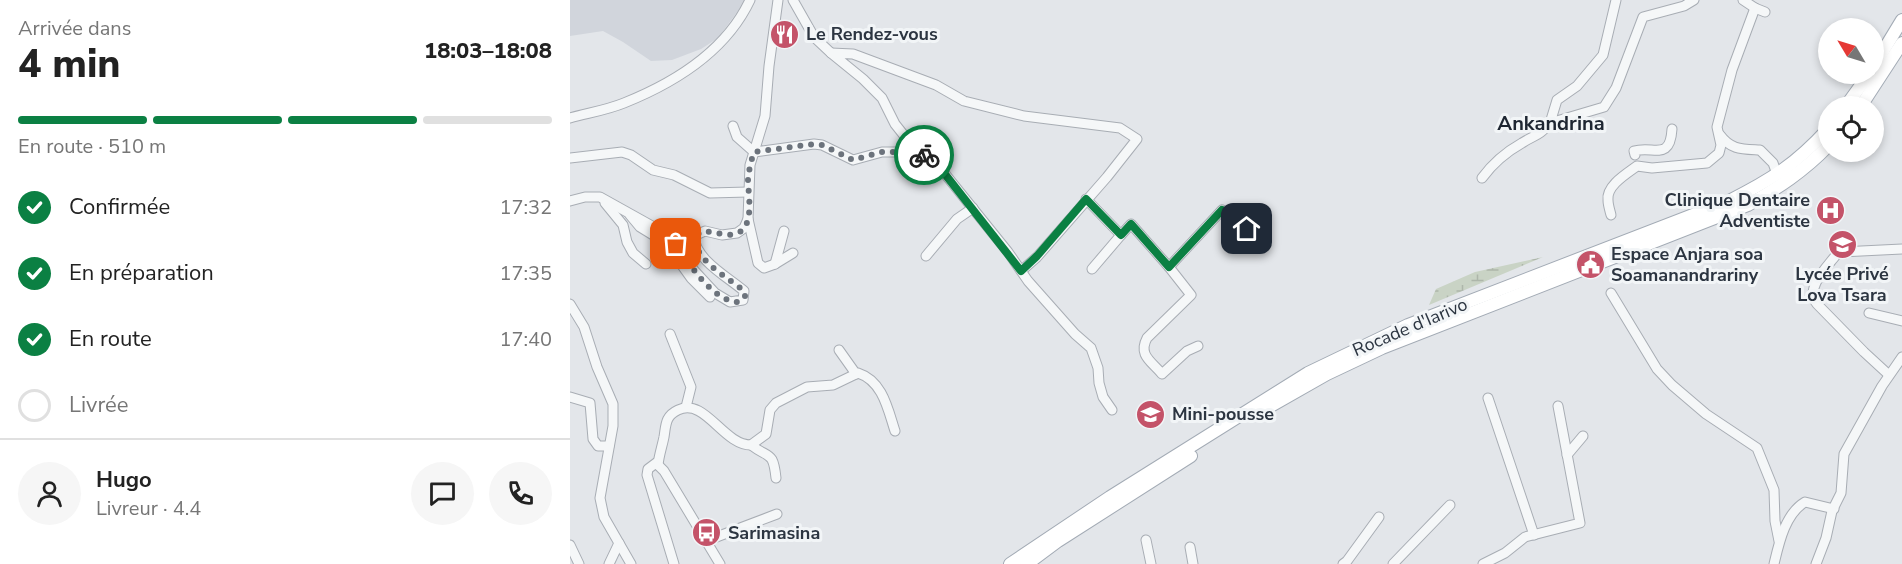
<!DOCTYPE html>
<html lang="fr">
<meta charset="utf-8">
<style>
:root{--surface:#fff;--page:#f6f6f6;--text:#222;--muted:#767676;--line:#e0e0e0;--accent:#0b8043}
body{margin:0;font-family:"Nunito Sans",sans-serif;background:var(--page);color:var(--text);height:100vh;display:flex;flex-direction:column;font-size:22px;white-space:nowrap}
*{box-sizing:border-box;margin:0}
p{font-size:20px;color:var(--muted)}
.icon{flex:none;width:33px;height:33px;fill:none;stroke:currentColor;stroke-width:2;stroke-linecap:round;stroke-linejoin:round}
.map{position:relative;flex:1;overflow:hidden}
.details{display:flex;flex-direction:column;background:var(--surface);width:570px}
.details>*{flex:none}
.needle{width:39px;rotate:308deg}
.buttons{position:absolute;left:1248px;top:18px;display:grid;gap:12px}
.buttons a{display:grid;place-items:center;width:66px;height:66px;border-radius:50%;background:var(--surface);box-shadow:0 3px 9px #0003;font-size:30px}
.pin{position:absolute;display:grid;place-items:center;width:51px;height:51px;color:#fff;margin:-26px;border-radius:12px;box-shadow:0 3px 9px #0006}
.courier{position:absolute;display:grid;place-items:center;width:60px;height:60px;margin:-30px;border:4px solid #0b8043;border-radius:50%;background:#fff;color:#222;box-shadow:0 2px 8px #0007}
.overview em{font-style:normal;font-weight:800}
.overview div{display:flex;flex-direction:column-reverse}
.overview{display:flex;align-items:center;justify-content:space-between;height:102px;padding:0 18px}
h1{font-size:39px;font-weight:800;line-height:45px}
.bar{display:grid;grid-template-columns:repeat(4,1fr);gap:9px 6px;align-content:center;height:72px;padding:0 18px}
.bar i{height:8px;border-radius:4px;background:var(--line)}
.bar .current{background:var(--accent)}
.bar p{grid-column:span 4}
.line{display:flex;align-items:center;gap:15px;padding:0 18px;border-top:2px solid var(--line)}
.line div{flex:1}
.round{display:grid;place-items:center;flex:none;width:63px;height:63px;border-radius:32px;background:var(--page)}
ol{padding:0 18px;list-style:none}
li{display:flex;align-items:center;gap:18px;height:66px}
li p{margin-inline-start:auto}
li .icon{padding:6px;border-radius:50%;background:var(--accent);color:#fff;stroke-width:4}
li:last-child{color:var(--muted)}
li i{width:33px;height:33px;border:3px solid var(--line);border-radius:50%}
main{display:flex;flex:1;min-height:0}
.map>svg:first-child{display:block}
</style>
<main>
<section class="details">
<div class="overview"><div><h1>4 min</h1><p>Arrivée dans</p></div><em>18:03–18:08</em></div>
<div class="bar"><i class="current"></i><i class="current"></i><i class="current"></i><i></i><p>En route · 510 m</p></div>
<ol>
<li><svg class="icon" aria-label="check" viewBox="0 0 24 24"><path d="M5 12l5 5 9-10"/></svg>Confirmée<p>17:32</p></li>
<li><svg class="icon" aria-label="check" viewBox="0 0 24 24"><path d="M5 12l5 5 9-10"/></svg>En préparation<p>17:35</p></li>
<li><svg class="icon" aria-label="check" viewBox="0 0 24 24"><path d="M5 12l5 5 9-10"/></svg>En route<p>17:40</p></li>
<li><i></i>Livrée</li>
</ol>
<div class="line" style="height:108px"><a class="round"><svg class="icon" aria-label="person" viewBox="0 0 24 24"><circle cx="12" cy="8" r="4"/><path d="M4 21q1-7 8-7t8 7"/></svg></a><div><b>Hugo</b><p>Livreur · 4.4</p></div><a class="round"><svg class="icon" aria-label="chat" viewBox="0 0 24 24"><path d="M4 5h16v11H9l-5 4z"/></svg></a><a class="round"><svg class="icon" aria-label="phone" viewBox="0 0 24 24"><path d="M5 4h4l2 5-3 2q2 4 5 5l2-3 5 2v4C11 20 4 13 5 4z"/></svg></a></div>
</section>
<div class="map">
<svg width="1332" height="564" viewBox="0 0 1332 564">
<defs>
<pattern id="wetland-marsh" width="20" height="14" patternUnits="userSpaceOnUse" patternTransform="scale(1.5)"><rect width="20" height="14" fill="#c9d3c5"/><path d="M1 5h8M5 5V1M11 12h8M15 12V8" fill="none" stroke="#adb6aa"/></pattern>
</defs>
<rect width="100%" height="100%" fill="#e3e6ea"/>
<polygon fill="#d1d5dc" points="0,0 176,0 148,38 131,49 102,60 81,61 53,42 33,31 0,36"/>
<polygon fill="url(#wetland-marsh)" points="973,257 859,305 866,289 905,272"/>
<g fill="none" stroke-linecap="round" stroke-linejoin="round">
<defs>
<g id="minor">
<polyline points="223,0 244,37 261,53"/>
<polyline points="1046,0 1033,55 1007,86 987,100 980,123 1034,107 1046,88 1073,17 1114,6 1124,0"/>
<polyline points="1173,0 1185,8 1195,12"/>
<path d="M0 118C18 113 37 110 54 103 104 83 156 51 180 0"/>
<polyline points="163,126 167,137 184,152 244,144 252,145 283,160 312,152 339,152 344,148"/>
<path d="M1150 135C1161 150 1172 149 1190 150L1203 163 1207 174"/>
<path d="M1065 155 1064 151C1083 145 1100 162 1102 129"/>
<polyline points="0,158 52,152 61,155 83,170 104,175 140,193 178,192"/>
<path d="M912 178C923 163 936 152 952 143 966 134 968 137 980 123"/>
<polyline points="516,199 551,235 561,224 599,267 652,210 677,229"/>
<path d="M0 201 15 197H30L100 236 120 266 145 293 160 302 173 300 174 291C158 277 125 260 124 236L135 231 152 235 167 233 174 228 178 219 180 165 195 116 199 66 208 0"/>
<polyline points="35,203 53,225 57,242 63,253 76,264"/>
<polyline points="60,215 70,227 96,243 121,278 140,297"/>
<path d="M1041 215C1040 211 1038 205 1038 200 1036 186 1056 174 1067 166L1082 168 1137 163 1149 153 1151 145 1147 127 1162 70 1185 8"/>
<polyline points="178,219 188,263 194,268 205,264 223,253"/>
<polyline points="356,256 387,219 403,208"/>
<polyline points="205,264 214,231"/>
<path d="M599 267 621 295 577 338C568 355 581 361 592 374L617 351 628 346"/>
<polyline points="522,269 551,235"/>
<polyline points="451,271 467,257 537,177 567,139 550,128 454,116 394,101 366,85 283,54 261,53 293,79 312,98 325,124 344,148 367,164 438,252 458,281 505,334 521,348 528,368 529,383 533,397 542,410"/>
<polyline points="1041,293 1087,369 1102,385 1136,414 1187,448 1204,490 1205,521 1209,541"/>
<polyline points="0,304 14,327 27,367 43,404 43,426 30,498 34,517 61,564"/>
<polyline points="1299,313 1332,321"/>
<polyline points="100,334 121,387 116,407"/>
<polyline points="269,350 286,374"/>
<path d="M1319 375 1294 352 1247 304C1234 289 1257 267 1266 255L1271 252 1332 249"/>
<polyline points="0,397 20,403 23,439 28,446 39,446"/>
<polyline points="918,398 964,535"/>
<path d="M181 445C199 459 203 450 206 478"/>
<polyline points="997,455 1013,436"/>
<path d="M88 465C89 455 92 447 94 437 96 425 95 416 108 410 135 397 153 445 181 445L196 434 200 410 206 403 237 387 263 385 288 373C313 381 318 410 325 431"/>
<polyline points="576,540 581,564"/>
<polyline points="136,541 207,514"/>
<polyline points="0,545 9,564"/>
<polyline points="620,547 623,564"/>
<polyline points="39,564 49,543"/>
<polyline points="104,564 77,475 78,469 86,463 94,471 150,564"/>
<polyline points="773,564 777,561 809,517"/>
<polyline points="823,564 880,505"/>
<polyline points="913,564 935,553 955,537 1010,523 988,406"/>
<path d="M1204 564C1209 543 1215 514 1235 502L1264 509"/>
<polyline points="1246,564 1256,538 1262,511 1271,493 1274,454 1312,386 1332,357"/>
</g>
<g id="major">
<polyline points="1304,66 1332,20"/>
<polyline points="1276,106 1299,74"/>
<polyline points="1291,106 1332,43"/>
<path d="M692 411 757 374 812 348 1178 205C1208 188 1234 171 1258 146"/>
<path d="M440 564 540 497 738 373 838 325 1159 201C1201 180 1226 164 1258 129"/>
<polyline points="457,564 488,541 621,456"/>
</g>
</defs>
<use href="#minor" stroke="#a8adb4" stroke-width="11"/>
<use href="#major" stroke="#a3abb5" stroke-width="14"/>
<use href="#minor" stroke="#f5f7f8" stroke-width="9"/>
<use href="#major" stroke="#fff" stroke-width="12"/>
</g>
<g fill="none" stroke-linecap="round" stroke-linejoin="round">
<path stroke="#6c737c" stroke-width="6" stroke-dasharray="0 10.8" d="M106 244C119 264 143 302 169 302L175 296 174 291C158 277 125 261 124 237L131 232C143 230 156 238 168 233 185 225 178 194 178 179 179 170 181 161 184 152L244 144 252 145 283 160 312 152H339L344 148 354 155"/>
<polyline stroke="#0b8043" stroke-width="8" points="354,155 367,164 451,271 467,256 516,199 551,235 561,224 599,267 652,210 677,229"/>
</g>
<defs>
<symbol id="restaurant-disc" viewBox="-11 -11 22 22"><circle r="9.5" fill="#c45369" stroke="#f2f5f7"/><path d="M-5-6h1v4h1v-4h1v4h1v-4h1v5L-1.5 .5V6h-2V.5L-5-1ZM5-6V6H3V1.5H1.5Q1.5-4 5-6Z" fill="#fff"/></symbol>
<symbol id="hospital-disc" viewBox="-11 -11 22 22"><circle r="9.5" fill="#c45369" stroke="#f2f5f7"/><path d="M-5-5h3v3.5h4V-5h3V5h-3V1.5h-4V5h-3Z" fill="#fff"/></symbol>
<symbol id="school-disc" viewBox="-11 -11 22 22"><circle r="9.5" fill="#c45369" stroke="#f2f5f7"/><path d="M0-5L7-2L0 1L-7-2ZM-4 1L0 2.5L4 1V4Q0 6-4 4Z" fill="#fff"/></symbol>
<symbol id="civic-disc" viewBox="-11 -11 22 22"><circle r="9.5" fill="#c45369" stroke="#f2f5f7"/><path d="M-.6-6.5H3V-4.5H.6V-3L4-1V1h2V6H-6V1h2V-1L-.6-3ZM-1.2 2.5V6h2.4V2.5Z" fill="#fff"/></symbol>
<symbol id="bus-disc" viewBox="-11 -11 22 22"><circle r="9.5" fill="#c45369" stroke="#f2f5f7"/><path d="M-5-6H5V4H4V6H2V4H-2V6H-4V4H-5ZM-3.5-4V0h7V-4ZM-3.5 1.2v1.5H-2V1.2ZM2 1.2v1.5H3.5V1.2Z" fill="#fff"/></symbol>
</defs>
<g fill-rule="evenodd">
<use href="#restaurant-disc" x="198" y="18" width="33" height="33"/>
<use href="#hospital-disc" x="1244" y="194" width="33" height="33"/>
<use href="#school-disc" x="1256" y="228" width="33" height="33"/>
<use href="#civic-disc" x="1004" y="248" width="33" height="33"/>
<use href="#school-disc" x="564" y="398" width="33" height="33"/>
<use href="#bus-disc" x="120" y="516" width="33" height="33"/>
</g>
<g text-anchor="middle" stroke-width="6" stroke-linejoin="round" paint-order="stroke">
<g font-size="18" font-weight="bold" fill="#2c3541" stroke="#f2f5f7" text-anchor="start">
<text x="236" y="40">Le Rendez-vous</text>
<text x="1240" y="206" text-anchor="end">Clinique Dentaire<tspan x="1240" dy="21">Adventiste</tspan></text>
<text x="1041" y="260">Espace Anjara soa<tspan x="1041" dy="21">Soamanandrariny</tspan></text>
<text x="1272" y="280" text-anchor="middle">Lycée Privé<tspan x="1272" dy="21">Lova Tsara</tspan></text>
<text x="602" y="420">Mini-pousse</text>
<text x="158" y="539">Sarimasina</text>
</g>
<g font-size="18" fill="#2c3541" stroke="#f2f5f7">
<text transform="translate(840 327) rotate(-23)" y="6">Rocade d'Iarivo</text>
</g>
<g font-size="20" font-weight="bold" fill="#1e2632" stroke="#f2f5f7">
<text x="981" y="130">Ankandrina</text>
</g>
</g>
</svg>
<div class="buttons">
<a><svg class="needle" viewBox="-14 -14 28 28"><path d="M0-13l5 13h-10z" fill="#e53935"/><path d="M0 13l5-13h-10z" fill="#767676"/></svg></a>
<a><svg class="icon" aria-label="locate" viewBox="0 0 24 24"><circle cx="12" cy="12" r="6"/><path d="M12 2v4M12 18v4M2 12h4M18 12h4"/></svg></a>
</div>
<div class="pin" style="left:106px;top:244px;background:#ea580c"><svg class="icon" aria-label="bag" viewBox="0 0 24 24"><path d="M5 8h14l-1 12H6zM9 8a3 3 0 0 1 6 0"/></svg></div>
<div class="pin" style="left:677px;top:229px;background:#1f2937"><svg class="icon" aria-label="home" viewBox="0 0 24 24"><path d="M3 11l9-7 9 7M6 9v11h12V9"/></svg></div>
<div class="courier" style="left:354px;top:155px"><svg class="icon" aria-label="bike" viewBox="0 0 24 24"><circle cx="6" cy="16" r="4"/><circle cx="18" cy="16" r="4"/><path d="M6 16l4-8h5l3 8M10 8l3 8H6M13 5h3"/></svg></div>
</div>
</main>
